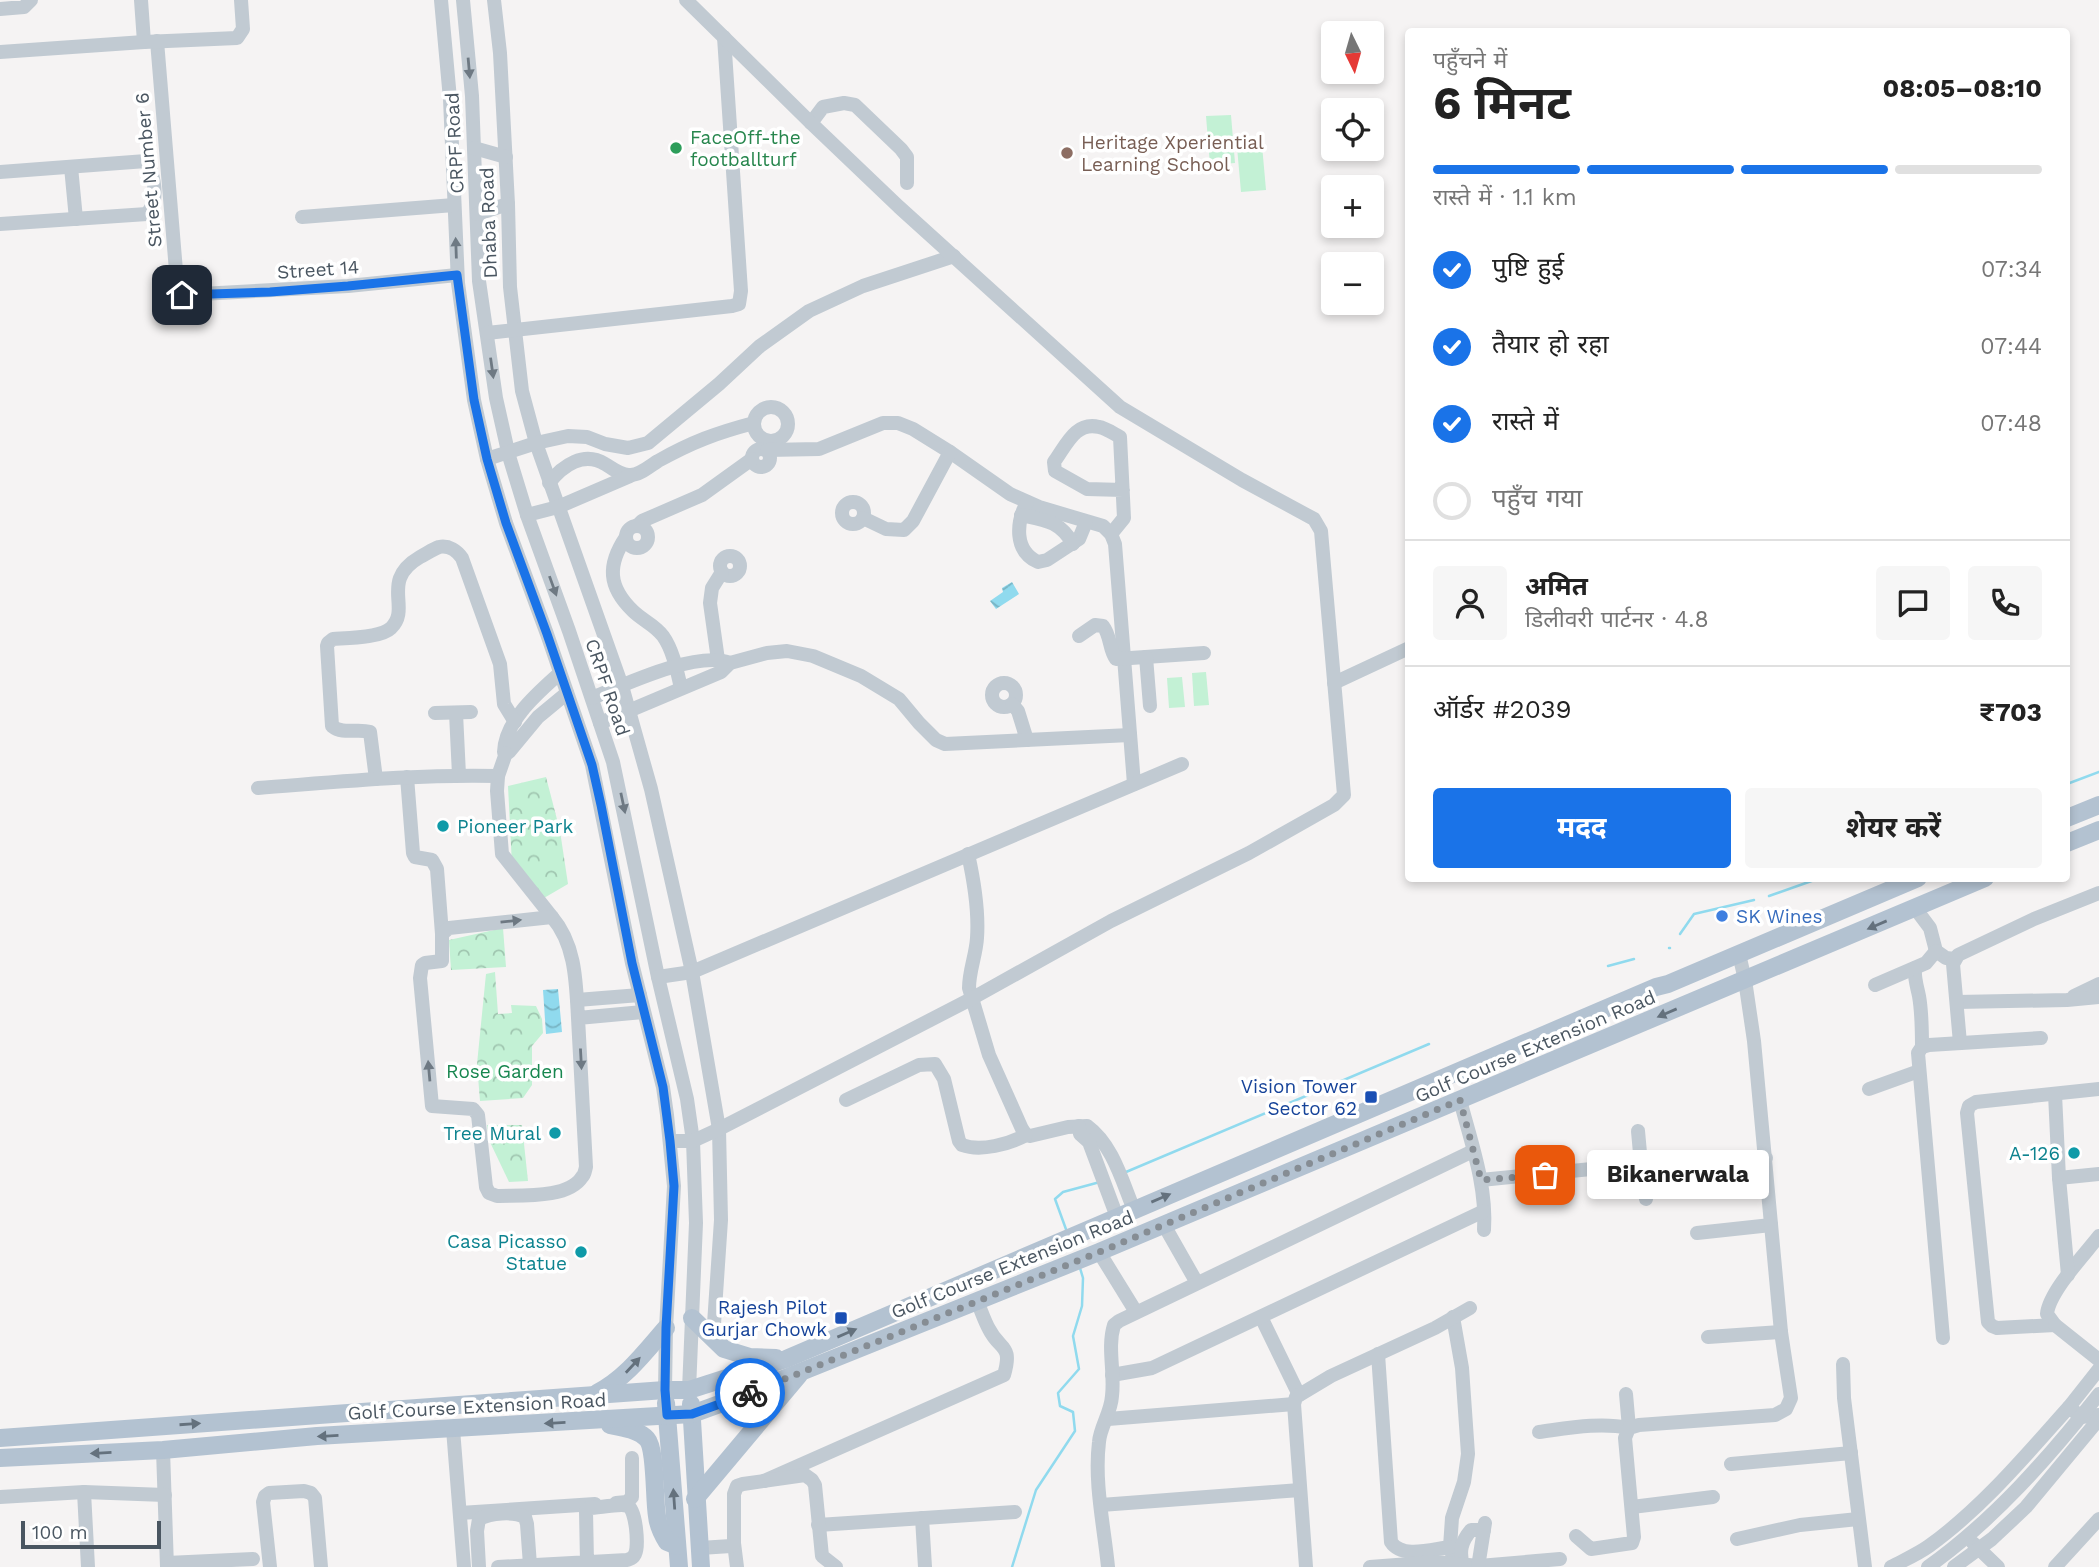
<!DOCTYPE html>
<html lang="hi">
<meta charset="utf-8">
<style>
:root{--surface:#fff;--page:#f6f6f6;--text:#222;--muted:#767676;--line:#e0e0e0;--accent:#1a73e8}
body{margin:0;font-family:"Work Sans","Noto Sans Devanagari",sans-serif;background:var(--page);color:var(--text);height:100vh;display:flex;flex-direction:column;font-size:26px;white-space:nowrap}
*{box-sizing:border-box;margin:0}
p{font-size:23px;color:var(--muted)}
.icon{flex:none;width:38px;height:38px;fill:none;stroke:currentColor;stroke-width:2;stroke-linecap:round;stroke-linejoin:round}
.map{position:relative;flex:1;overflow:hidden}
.details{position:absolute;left:1405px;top:28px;width:665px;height:854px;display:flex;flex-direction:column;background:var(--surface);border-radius:7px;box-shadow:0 4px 10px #0003}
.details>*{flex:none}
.needle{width:46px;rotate:175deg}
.buttons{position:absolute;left:1321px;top:21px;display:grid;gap:14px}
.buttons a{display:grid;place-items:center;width:63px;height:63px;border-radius:7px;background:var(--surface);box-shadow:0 4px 10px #0003;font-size:35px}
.scale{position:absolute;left:21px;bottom:18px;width:140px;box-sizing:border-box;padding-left:7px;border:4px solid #4a5661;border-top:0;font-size:19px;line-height:24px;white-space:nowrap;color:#4a5661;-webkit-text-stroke:5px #fff;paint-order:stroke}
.pin{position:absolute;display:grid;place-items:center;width:60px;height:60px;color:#fff;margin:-30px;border-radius:14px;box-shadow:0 4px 10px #0006}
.courier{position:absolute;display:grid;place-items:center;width:70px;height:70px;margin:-35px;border:5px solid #1a73e8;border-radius:50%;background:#fff;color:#222;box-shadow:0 2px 9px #0007}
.bubble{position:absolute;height:49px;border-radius:7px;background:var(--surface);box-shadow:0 4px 10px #0003;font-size:23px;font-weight:700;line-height:49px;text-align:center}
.overview em{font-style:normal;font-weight:700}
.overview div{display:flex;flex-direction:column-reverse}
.overview{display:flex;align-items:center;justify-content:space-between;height:119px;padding:0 28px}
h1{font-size:46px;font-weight:700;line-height:52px}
.bar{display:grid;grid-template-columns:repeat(4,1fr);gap:10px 7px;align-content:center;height:84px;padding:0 28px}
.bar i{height:9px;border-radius:5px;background:var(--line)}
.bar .on{background:var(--accent)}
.bar p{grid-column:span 4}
.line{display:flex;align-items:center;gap:18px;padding:0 28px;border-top:2px solid var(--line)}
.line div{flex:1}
.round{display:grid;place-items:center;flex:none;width:74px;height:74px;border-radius:7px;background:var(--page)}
ol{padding:0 28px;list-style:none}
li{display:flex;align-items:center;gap:21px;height:77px}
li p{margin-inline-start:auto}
li .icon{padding:7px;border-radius:50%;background:var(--accent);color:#fff;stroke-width:4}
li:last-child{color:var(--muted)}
li i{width:38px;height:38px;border:4px solid var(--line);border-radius:50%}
.primary-button{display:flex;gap:14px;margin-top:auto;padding:14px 28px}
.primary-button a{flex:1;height:80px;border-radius:7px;background:var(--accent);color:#fff;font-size:28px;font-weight:700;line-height:80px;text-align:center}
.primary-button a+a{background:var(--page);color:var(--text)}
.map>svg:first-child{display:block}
</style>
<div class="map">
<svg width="2099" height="1567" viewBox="0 0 2099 1567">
<defs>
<pattern id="park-crowns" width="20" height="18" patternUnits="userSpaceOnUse" patternTransform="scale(1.75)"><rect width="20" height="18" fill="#c3f1d5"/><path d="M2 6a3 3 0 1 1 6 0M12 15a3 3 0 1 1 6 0" fill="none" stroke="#a0c6b0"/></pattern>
<pattern id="water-waves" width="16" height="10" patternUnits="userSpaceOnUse" patternTransform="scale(1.75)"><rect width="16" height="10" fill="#90daee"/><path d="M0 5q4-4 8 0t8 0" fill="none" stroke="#78b4c4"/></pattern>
</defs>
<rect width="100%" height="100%" fill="#f5f3f3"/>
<g fill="url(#park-crowns)">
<polygon points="546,777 560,831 568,884 544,898 512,865 508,786"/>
<polygon points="503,928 506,967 451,970 449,940"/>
<polygon points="495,972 498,1014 512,1013 511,1005 536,1006 542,1019 543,1033 532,1046 532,1085 523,1098 480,1101 477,1064 486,974"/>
<polygon points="487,1125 522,1125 528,1181 509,1182 489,1140"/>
</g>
<g fill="#c3f1d5">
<polygon points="1231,115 1235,163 1210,165 1206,116"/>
<polygon points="1262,145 1266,190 1241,192 1237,147"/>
<polygon points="1206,672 1209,705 1194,706 1192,673"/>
<polygon points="1182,677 1185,707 1169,708 1167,678"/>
</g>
<g fill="url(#water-waves)">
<polygon points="1012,582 1019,594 996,609 990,601 1003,592 1002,588"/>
<polygon points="558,989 562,1032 546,1034 543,990"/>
</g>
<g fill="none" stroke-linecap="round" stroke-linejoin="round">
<g stroke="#90daee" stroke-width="2.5">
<polyline points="2067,784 2099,772"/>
<polyline points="1769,896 1820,878"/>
<polyline points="1680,934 1694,914 1754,900"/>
<polyline points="1669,948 1670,948"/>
<polyline points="1608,966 1634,959"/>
<polyline points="1126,1172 1429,1044"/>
<polyline points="1067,1232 1055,1199 1063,1192 1100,1182"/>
<polyline points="1012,1567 1036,1490 1075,1431 1073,1412 1060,1406 1058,1393 1079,1369 1073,1336 1082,1306 1083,1278 1080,1268"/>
</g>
<g stroke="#c1cad2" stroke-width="14">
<polyline points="141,0 144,42"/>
<polyline points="441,0 450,99 458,283 474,400 487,459 506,523 547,634 592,765 632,963 663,1087 667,1115 674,1186 666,1328 665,1390"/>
<polyline points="463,0 472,96 479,281 496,398 509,456 527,515 569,631 613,762 658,977 687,1099 693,1141 696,1223 689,1390"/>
<polyline points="494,0 500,53 508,204 510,287 522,391 536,443 622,686 651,789 692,972 719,1129 721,1220 713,1339"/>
<polyline points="0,9 24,7 31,0"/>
<polyline points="157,41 177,283 182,295 348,286 457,275"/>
<polyline points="0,52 144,42 237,38 243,29 241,0"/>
<polyline points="811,123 823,107 844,103 855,105 901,149 907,157 907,183"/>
<polyline points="474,148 506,157"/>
<polyline points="71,167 76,219"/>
<path d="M0 172 146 161C153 170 157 193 153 203 152 207 149 211 147 214L0 224"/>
<polyline points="477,214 508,204"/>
<polyline points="302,217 454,205"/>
<polyline points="487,333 732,306 739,304 741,291 724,37"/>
<circle cx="771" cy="424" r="17"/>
<circle cx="761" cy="458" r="9"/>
<polyline points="767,450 819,449 883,423 898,423 913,429 950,452 1010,494 1039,507 1103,526 1111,534 1115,544 1134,784"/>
<polyline points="487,459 536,443 568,436 587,437 605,444 628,448 648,443 719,384 760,346 809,311 863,286 954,256"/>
<path d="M549 483C563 465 584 451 605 464 612 468 620 475 629 475 639 476 650 466 658 461 692 442 716 433 754 423"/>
<circle cx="853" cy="513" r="11"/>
<path d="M1027 502C1016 523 1014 551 1038 562L1047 560 1079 539 1086 522"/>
<polyline points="527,515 558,507 630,476"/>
<path d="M1021 515C1045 520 1060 521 1073 544"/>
<polyline points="863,518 886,529 904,530 913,521 950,452"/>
<polyline points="637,526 642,521 702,495 752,459"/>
<circle cx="637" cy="537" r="11"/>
<path d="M1111 534 1124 518 1120 437C1114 434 1106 428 1099 427 1075 421 1066 446 1054 462L1055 471 1087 489 1123 490"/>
<path d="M626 537C607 565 608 587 633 611 642 620 655 625 663 636 673 650 677 671 681 688"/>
<circle cx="730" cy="566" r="10"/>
<path d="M1079 636 1095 625 1103 626C1111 636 1109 650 1116 659L1204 653"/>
<polyline points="1146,657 1150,706"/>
<polyline points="718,660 710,603 712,588 722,572"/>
<path d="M560 673C539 692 505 720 504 752H509L538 717 567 693"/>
<polyline points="1334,683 1409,648"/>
<circle cx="1004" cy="695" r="12"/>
<path d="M592 698C624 685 697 650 730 663"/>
<polyline points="1012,704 1018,711 1027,740"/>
<polyline points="435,713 471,712"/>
<polyline points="456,713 459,775"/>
<polyline points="600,723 721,672 730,663 767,653 787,651 813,656 861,676 899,699 919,723 936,740 945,744 1130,735"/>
<polyline points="506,753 498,776 497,791 502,854 552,917"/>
<polyline points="407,777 413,853 415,857 432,860 437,869 442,934"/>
<path d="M376 779 370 732C358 728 343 735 332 726L327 646 328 643 333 639C348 638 381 638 391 628 412 608 379 581 420 557 426 554 433 549 439 547 449 545 457 551 462 558L500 664 504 704 515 722"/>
<path d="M258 788C338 782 418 774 498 776"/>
<path d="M968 854C974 881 979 910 977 938 976 955 969 971 969 988L989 1055 1022 1129 1026 1135 1030 1136 1068 1127 1087 1126C1113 1145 1122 1181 1134 1210"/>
<polyline points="1915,908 1930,928 1936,951 1946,958 1955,959"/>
<path d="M1915 968C1914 978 1917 986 1919 996 1922 1013 1922 1030 1922 1047"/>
<polyline points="658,977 692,972 1182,764"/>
<polyline points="1875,985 1926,963 1936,951"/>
<polyline points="2074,996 2099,984"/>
<polyline points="577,1000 640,995"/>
<polyline points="1957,1002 2067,1000 2099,997"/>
<path d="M578 1018C576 983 576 945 552 917L449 928 442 934V961L425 963 422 965 420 978 432 1106 473 1109 478 1115 486 1187 489 1193 497 1196C521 1195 568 1199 582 1177 585 1174 585 1170 586 1167L578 1018 643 1012"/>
<polyline points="1960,1043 1953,964 1958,955 2034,919 2099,893"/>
<polyline points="1869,1089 1919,1071"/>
<path d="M2099 1089 1976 1102 1969 1106 1967 1113 1988 1322 1992 1326 1997 1328 2055 1325 2047 1314C2049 1292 2085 1254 2099 1236"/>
<polyline points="2055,1094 2059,1178 2068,1275"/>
<path d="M846 1100 919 1065 935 1064 944 1079 959 1141 962 1145C981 1152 1009 1144 1026 1135"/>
<path d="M1460 1100C1471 1142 1487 1186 1484 1230"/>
<polyline points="1079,1126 1080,1134 1089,1142 1117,1217"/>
<polyline points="1638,1131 1641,1164"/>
<polyline points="670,1141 693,1141 719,1129 971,999 1111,921 1249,853 1334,805 1344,795 1321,531 1314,519 1242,480 1120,407 899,207 811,123 686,0"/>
<polyline points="1695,1163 1766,1158"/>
<polyline points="2059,1178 2099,1174"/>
<polyline points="1481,1180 1641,1164 1646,1199"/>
<polyline points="1164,1225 1197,1283"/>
<polyline points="1697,1233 1771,1225"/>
<polyline points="1099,1252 1136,1312"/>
<polyline points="1261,1317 1299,1395"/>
<polyline points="1453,1317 1462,1368 1468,1454 1464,1482 1452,1518 1450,1547 1456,1567"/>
<polyline points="2055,1325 2099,1360"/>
<polyline points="1708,1337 1781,1332"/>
<polyline points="1943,1338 1918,1053 1922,1047 1929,1045 2041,1038"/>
<path d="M1378 1354 1391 1542C1402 1559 1432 1549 1450 1547"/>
<polyline points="1843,1364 1844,1398 1865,1567"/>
<polyline points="1112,1375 1152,1368 1484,1211"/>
<polyline points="2069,1407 2099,1369"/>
<polyline points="1108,1419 1294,1404"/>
<polyline points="453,1429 464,1567"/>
<path d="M1539 1432C1569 1428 1600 1422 1629 1428L1626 1394"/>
<polyline points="163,1450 167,1567"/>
<polyline points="1731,1464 1851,1453"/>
<path d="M764 1481 1004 1375C1013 1344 1000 1351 989 1329 984 1320 981 1310 977 1301"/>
<polyline points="84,1492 88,1567"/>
<polyline points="0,1497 84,1492 165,1495"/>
<polyline points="616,1503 627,1502 632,1497 632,1458"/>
<polyline points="1101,1505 1300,1490"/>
<polyline points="1632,1507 1713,1497"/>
<polyline points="460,1513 595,1504"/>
<polyline points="922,1518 925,1567"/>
<polyline points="818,1525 1015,1512"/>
<polyline points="1576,1536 1591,1549 1632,1543 1634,1537 1625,1438 1629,1428 1639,1425 1775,1415 1786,1409 1791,1398 1781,1332 1754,1041 1745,980 1739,954"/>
<polyline points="1737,1539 1800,1525 1858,1519"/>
<polyline points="734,1543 737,1567"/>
<polyline points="1973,1543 1998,1567"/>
<polyline points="700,1548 731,1546 734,1543 734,1494 737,1486 743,1484 805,1475 812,1480 815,1485 822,1556 836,1567"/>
<polyline points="167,1563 253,1559"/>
<path d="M1463 1566C1459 1551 1461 1542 1471 1530H1484"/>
<polyline points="270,1567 263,1502 265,1496 269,1493 304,1491 311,1493 315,1498 321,1567"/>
<path d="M479 1567 477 1531 479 1519C491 1513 513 1511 525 1517L527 1524 530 1565"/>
<path d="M498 1567 627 1560C632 1558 633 1558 635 1554 639 1546 636 1510 628 1506 621 1503 598 1508 589 1508L586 1511 587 1562"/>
<path d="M1108 1567C1104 1526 1094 1483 1099 1442 1100 1427 1111 1413 1112 1396 1115 1372 1107 1348 1114 1325L1119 1321 1473 1151"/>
<polyline points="1306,1567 1294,1404 1296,1397 1331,1376 1435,1328 1470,1308"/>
<polyline points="1370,1567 1436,1562 1479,1566 1560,1559"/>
<polyline points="1478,1567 1485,1523"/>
<path d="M1891 1567C1904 1560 1918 1554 1929 1546 1982 1508 2026 1455 2069 1407L2081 1417 2099 1415"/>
<path d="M1928 1567C1994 1520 2049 1457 2099 1394"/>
<polyline points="1954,1567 1992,1539 2026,1507 2099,1419"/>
<polyline points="2055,1567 2099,1519"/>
</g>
<g stroke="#b3c2d1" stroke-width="18">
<polyline points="2067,818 2099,805"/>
<polyline points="2067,843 2099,830"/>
<polyline points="692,1318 724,1349 750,1357 776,1358"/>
<path d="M597 1393C626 1378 645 1352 666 1328"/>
<polyline points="666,1403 679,1567"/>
<polyline points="691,1404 701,1567"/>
<path d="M610 1425C622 1428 638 1429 647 1439 656 1449 654 1500 657 1516 658 1526 662 1534 667 1542L677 1546"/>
<polyline points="0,1438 665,1390 689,1390 786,1359 1656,987 1668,984 1918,878"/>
<polyline points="0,1458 163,1450 317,1436 692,1414 736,1398 1099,1252 1985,878"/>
<polyline points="695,1499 799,1375"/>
</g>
</g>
<defs><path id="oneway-solid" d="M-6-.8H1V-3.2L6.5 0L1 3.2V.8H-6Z" transform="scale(1.75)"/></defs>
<g fill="#6e7983">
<use href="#oneway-solid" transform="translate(469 68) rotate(85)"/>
<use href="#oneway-solid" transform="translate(456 248) rotate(-92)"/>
<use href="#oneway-solid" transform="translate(492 368) rotate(82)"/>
<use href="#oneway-solid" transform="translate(553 586) rotate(70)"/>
<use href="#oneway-solid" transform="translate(623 803) rotate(78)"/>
<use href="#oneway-solid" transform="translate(511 921) rotate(-6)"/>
<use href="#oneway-solid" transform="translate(581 1059) rotate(87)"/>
<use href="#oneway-solid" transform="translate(429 1071) rotate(-95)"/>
</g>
<g fill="#64717d">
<use href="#oneway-solid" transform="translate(1877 925) rotate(157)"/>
<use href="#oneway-solid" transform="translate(1667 1013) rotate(157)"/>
<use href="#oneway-solid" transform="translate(1161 1198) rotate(-23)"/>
<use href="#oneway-solid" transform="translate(847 1333) rotate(-23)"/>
<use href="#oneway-solid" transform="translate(633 1365) rotate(-47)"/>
<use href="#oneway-solid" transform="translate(555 1423) rotate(177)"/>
<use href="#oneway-solid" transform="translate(190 1424) rotate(-4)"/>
<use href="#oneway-solid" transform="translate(328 1436) rotate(177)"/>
<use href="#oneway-solid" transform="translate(101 1453) rotate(177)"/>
<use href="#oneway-solid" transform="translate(674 1499) rotate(-94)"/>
</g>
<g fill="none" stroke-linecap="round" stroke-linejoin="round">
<polyline stroke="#868d94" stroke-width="7" stroke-dasharray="0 12.6" points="750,1393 1102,1251 1460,1100 1481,1180 1545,1175"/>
<polyline stroke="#1a73e8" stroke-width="9" points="182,295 270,292 348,286 457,275 474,400 487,459 506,523 547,634 592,765 601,805 632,963 663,1087 670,1141 674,1186 666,1328 665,1390 667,1415 692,1414 750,1393"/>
</g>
<circle fill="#2e9e5b" stroke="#fff" stroke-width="2.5" cx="676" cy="148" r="7"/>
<circle fill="#8d6e63" stroke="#fff" stroke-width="2.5" cx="1067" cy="153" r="7"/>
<g fill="#0f9aa8" stroke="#fff" stroke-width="2.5">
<circle cx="443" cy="826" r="7"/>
<circle cx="555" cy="1133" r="7"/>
<circle cx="2074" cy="1153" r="7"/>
<circle cx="581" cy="1252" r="7"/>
</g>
<circle fill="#3f7fe0" stroke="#fff" stroke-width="2.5" cx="1722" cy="916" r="7"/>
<g fill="#1a4fb4" stroke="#fff" stroke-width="2.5">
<rect x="1364" y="1090" width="14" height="14" rx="3.5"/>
<rect x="834" y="1311" width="14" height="14" rx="3.5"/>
</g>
<g text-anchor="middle" stroke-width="7" stroke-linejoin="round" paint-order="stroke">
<g font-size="19" fill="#27864d" stroke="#fff" text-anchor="start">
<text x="690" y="144">FaceOff-the<tspan x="690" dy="22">footballturf</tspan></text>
</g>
<g font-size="19" fill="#785e54" stroke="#fff" text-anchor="start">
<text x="1081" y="149">Heritage Xperiential<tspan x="1081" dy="22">Learning School</tspan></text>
</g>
<g font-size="19" fill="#4a5661" stroke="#fff">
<text transform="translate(454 143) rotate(-93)" y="7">CRPF Road</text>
<text transform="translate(148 170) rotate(-95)" y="7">Street Number 6</text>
<text transform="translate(488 223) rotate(-92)" y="7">Dhaba Road</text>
<text transform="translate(318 269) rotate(-4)" y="7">Street 14</text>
<text transform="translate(608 687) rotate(71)" y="7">CRPF Road</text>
<text transform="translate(1535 1046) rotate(-23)" y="7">Golf Course Extension Road</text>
<text transform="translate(1012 1264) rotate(-22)" y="7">Golf Course Extension Road</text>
<text transform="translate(477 1406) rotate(-3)" y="7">Golf Course Extension Road</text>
</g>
<g font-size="19" fill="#0d838f" stroke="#fff" text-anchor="end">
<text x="457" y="833" text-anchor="start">Pioneer Park</text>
<text x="541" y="1140">Tree Mural</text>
<text x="2060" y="1160">A-126</text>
<text x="567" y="1248">Casa Picasso<tspan x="567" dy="22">Statue</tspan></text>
</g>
<g font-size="19" fill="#366cbe" stroke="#fff" text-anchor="start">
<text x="1736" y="923">SK Wines</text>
</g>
<g font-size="19" fill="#17864f" stroke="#fff">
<text x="505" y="1078">Rose Garden</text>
</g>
<g font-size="19" fill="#164399" stroke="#fff" text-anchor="end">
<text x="1357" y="1093">Vision Tower<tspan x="1357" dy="22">Sector 62</tspan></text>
<text x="827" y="1314">Rajesh Pilot<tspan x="827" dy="22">Gurjar Chowk</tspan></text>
</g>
</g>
</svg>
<div class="buttons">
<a><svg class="needle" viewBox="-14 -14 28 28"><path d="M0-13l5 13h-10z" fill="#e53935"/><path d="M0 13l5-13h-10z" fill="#767676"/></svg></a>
<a><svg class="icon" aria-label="locate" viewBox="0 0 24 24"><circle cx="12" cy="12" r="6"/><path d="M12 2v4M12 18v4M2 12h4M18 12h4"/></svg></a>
<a>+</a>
<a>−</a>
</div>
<div class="scale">100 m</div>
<div class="pin" style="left:1545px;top:1175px;background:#ea580c"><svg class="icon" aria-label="bag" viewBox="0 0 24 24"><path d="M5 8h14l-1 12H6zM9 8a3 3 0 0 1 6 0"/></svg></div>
<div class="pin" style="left:182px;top:295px;background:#1f2937"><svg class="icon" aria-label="home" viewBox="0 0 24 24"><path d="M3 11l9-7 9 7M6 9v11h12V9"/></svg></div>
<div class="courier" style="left:750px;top:1393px"><svg class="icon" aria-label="bike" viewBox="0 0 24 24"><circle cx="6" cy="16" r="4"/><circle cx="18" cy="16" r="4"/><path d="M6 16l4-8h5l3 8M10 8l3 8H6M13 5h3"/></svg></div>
<div class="bubble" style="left:1587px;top:1150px;width:182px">Bikanerwala</div>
<section class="details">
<div class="overview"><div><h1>6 मिनट</h1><p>पहुँचने में</p></div><em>08:05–08:10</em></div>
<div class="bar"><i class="on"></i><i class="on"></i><i class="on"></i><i></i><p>रास्ते में · 1.1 km</p></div>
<ol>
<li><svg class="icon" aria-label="check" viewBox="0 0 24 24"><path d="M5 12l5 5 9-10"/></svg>पुष्टि हुई<p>07:34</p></li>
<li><svg class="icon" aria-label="check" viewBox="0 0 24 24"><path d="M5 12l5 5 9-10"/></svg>तैयार हो रहा<p>07:44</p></li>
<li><svg class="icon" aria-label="check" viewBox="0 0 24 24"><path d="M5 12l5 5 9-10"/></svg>रास्ते में<p>07:48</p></li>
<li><i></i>पहुँच गया</li>
</ol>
<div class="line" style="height:126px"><a class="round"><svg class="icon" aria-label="person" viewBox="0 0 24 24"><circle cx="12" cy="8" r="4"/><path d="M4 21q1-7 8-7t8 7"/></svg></a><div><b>अमित</b><p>डिलीवरी पार्टनर · 4.8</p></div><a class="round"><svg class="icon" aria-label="chat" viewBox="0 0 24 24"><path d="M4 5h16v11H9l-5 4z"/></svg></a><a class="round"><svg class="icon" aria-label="phone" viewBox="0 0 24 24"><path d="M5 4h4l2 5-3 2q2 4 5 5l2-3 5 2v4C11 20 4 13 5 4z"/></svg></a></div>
<div class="line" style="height:91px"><div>ऑर्डर #2039</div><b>₹703</b></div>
<div class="primary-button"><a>मदद</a><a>शेयर करें</a></div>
</section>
</div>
